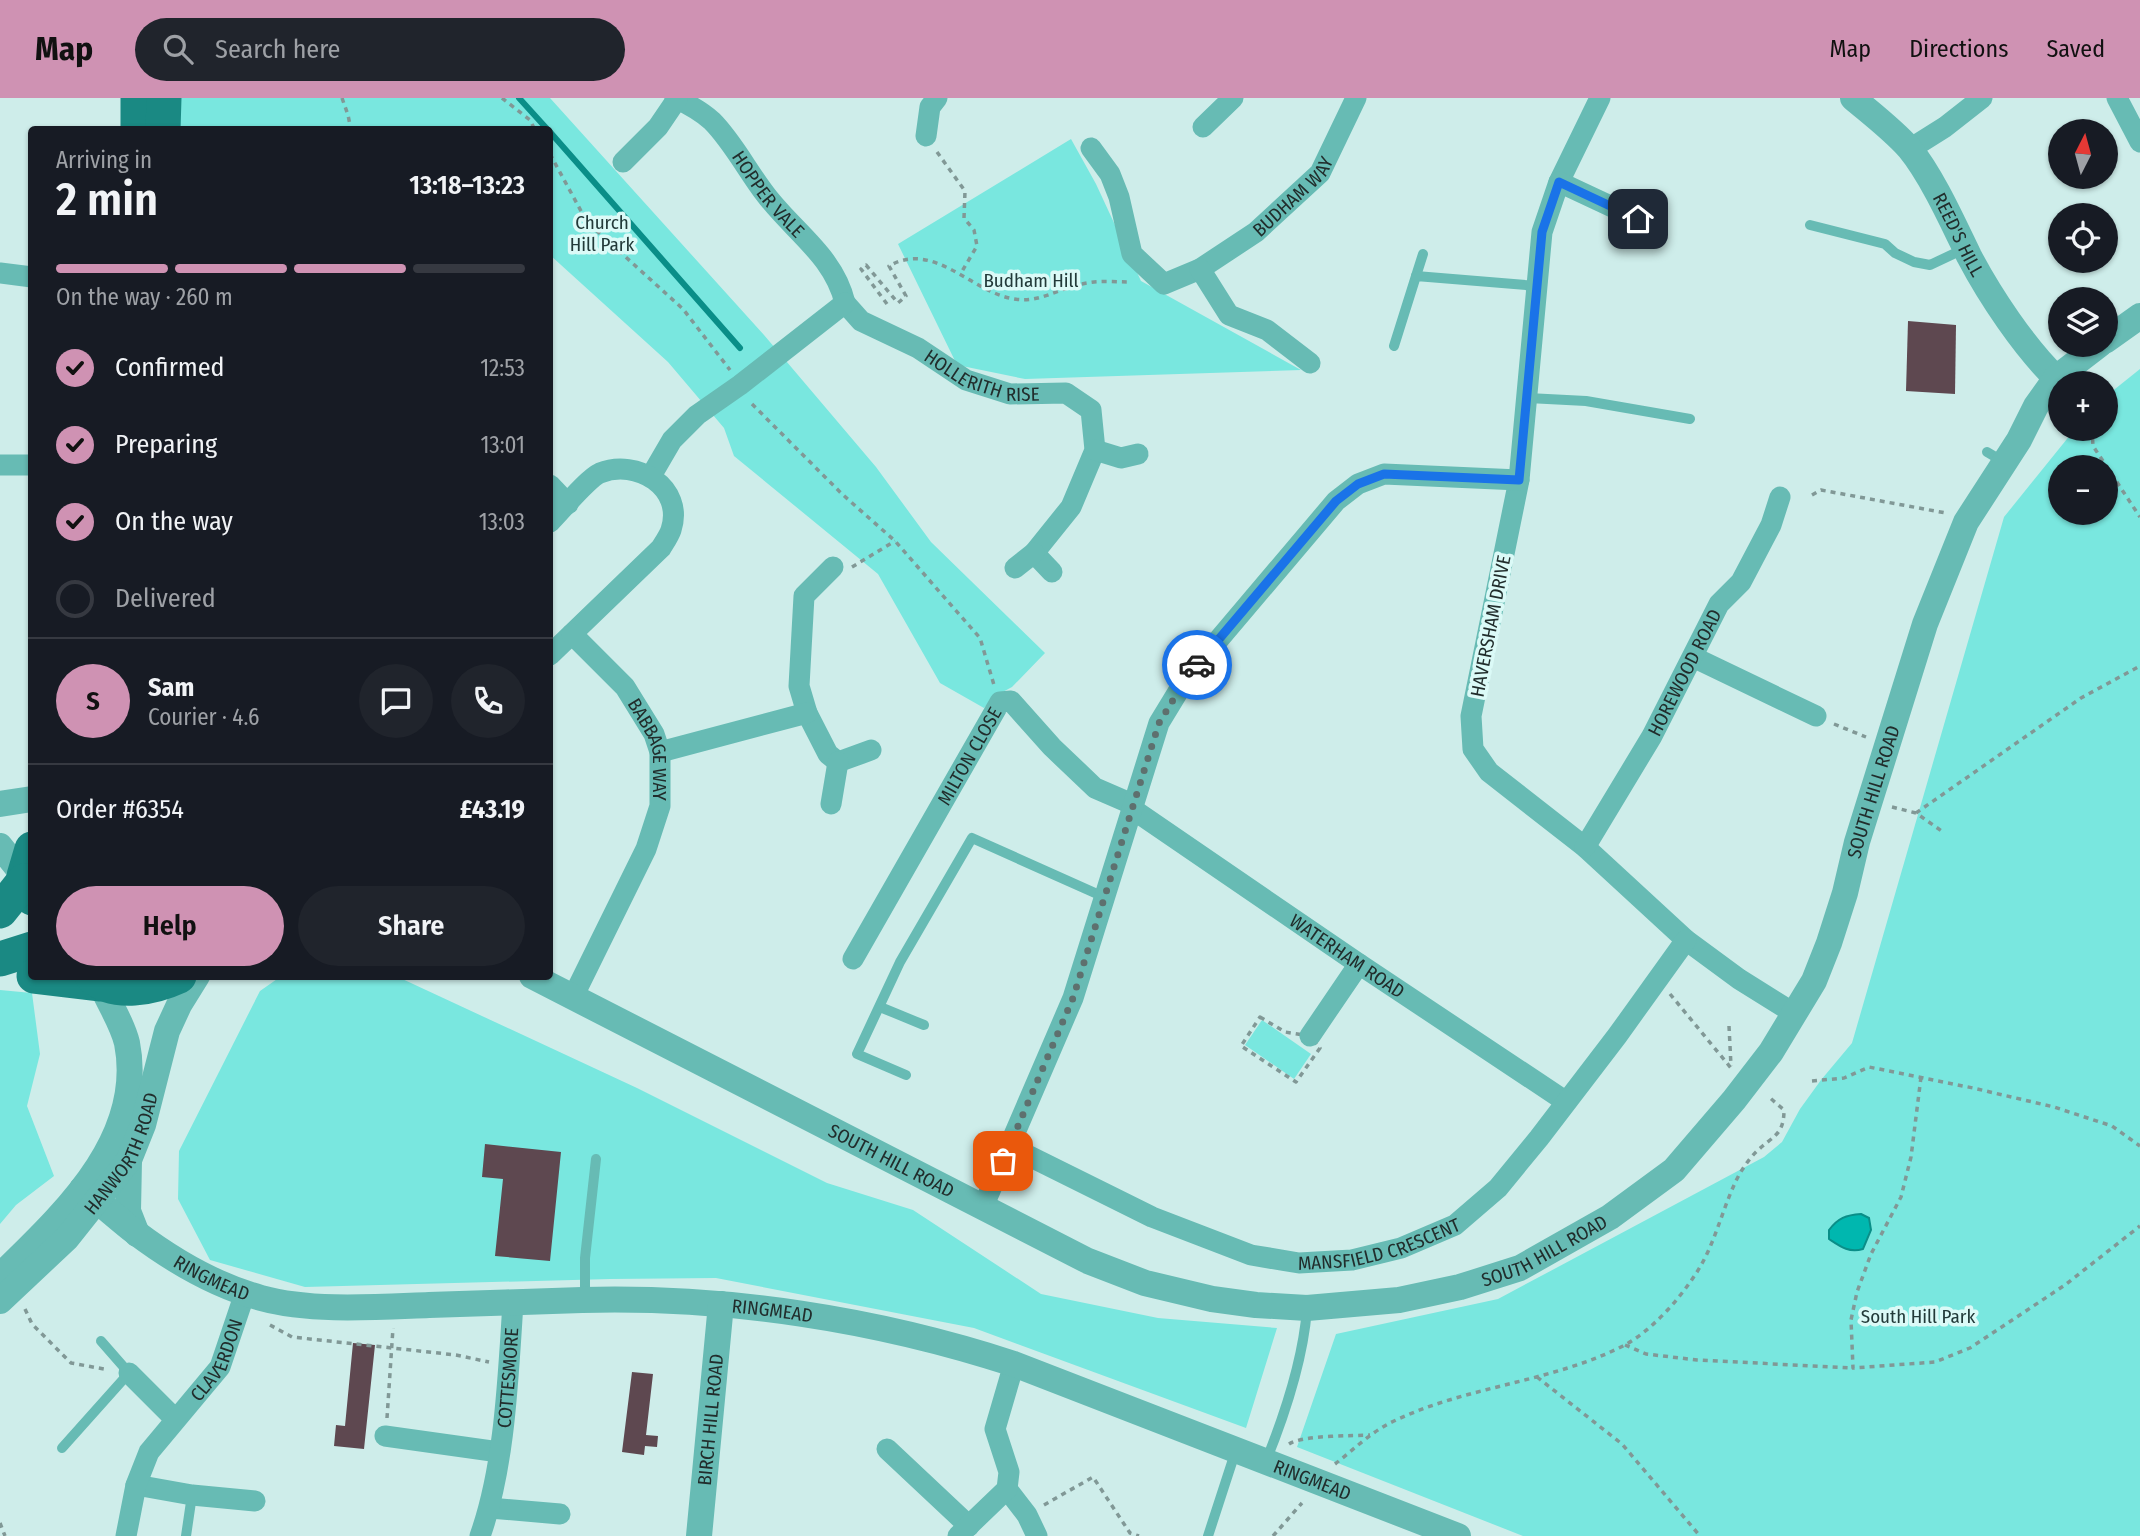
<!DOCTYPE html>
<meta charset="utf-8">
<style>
:root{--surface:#171b24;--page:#20242c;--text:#f1f3f6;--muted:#9ea1a6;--line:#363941;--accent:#cf92b3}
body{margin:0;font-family:"Fira Sans Condensed",sans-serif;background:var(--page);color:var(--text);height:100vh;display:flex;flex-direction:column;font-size:26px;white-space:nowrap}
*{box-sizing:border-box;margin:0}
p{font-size:23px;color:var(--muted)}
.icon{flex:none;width:38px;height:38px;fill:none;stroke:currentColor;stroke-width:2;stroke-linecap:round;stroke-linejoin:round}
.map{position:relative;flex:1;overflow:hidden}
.side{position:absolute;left:28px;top:28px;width:525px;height:854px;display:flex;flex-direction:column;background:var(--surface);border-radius:7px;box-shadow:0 2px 5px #0004}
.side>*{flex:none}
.needle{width:46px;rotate:6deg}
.tools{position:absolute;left:2048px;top:21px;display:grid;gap:14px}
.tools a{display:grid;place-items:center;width:70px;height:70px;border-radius:50%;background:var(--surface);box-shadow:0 2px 5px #0004;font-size:35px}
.pin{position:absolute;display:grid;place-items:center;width:60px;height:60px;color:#fff;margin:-30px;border-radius:14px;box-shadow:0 4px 10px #0006}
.courier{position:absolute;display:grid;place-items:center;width:70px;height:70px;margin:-35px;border:5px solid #1a73e8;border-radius:50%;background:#fff;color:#222;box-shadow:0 2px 9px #0007}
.summary em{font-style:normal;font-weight:600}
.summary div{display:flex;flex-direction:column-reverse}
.summary{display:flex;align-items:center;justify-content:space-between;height:119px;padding:0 28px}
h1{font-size:46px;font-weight:600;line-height:52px}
.bar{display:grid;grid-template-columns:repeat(4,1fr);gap:10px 7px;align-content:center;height:84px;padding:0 28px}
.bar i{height:9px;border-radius:5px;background:var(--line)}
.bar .current{background:var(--accent)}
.bar p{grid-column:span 4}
.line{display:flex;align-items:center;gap:18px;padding:0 28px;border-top:2px solid var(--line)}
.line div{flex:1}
.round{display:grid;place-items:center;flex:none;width:74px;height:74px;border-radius:37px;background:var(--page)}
ol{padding:0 28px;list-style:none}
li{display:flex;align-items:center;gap:21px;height:77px}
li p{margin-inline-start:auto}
li .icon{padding:7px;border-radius:50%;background:var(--accent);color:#111;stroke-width:4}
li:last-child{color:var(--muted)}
li i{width:38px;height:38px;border:4px solid var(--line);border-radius:50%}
.primary-button{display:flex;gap:14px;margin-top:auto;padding:14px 28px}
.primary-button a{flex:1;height:80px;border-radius:42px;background:var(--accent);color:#111;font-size:28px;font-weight:600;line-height:80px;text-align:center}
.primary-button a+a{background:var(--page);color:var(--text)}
header{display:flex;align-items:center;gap:42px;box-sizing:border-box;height:98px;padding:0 35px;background:var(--accent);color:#111}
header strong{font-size:33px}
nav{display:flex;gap:38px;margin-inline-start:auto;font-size:24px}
.search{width:490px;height:63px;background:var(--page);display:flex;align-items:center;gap:18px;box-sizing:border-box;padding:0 24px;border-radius:38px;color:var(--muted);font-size:26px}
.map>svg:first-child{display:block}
</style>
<header>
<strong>Map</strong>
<div class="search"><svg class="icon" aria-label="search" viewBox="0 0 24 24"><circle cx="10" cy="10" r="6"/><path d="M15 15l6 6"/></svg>Search here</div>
<nav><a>Map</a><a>Directions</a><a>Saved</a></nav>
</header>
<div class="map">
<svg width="2140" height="1438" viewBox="0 0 2140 1438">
<rect width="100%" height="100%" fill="#ceedea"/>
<g fill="#79e7df" fill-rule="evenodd">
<polygon points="180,0 550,0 764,237 876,369 931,444 1045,555 1012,589 997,597 984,610 940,585 878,476 734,358 724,330 668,264 550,157 550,32 179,32"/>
<polygon points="1071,41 1096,86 1141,183 1301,272 1025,281 957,267 898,146"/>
<path d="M2140 271V1438H1523L1297 1349 1336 1236 1498 1201 1764 1059 1782 1044 1800 1011 1821 982 1852 945 2004 419 2075 331H2105V299ZM2060 369H2105V415H2060Z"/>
<polygon points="280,879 398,879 637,990 827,1085 913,1112 1041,1196 1158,1220 1277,1230 1246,1330 974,1230 716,1180 610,1181 305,1189 210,1162 178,1101 179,1053 260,893"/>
<polygon points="0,892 32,895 40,956 27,1008 54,1078 16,1107 0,1126"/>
<polygon points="1262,922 1311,956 1294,981 1245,947"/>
</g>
<path fill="#00b7af" stroke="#0a8e88" stroke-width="2" d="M1861 1116 1869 1120 1871 1132 1863 1151C1849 1155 1841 1149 1829 1141V1132C1838 1120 1846 1117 1861 1116Z"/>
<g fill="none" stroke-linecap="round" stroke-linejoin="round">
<g stroke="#0a8e88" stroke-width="6">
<polyline points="519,0 548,32"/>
<polyline points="550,34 740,250"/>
</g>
</g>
<g fill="#5e4850">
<polygon points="1908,223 1956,227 1955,296 1906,293"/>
<polygon points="485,1046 561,1054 550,1163 495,1158 503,1081 482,1079"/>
<polygon points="353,1245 375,1247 364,1351 334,1348 336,1327 345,1328"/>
<polygon points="632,1274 653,1276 646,1337 658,1338 657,1349 645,1348 644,1357 622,1354"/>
</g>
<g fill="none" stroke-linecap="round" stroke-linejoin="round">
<g stroke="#819896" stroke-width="3.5" stroke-dasharray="5 5" stroke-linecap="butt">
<polyline points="342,0 348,17 351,32"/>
<polyline points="502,0 530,22 535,32"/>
<polyline points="937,54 965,93 964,120 974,132 977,148 961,175"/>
<polyline points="550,56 587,124 683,211 730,272"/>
<path d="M887 206 861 171 866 167 898 205 906 198 889 168C934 142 971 194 1014 201 1040 205 1057 191 1082 186 1097 182 1115 184 1130 184"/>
<polyline points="752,306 842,396 895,443 980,540 994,587"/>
<polyline points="2092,331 2093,348 2140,419"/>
<polyline points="1812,397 1821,392 1946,415"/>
<polyline points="852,469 895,443"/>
<polyline points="1834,626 1866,639"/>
<polyline points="1892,709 1916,715 1943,734"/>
<polyline points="1916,715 2081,600 2140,568"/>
<polyline points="1670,896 1731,970"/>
<polygon points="1260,919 1285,934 1310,938 1320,950 1296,984 1241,948"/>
<polyline points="1729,928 1731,968"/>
<polyline points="1921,979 1911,1059 1901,1099 1871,1156 1857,1194 1851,1222 1853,1270 1935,1264 1970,1250 2065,1187 2140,1128"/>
<polyline points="1812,983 1844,980 1869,969 1973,990 2054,1009 2112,1028 2140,1048"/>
<polyline points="25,1211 32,1226 71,1265 104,1271"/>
<polyline points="270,1227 292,1239 456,1257 489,1264"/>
<polyline points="1625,1247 1646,1256 1697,1262 1853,1270"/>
<polyline points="1537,1279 1622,1346 1700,1438"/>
<polyline points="387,1320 393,1230"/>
<path d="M1289 1346C1303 1337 1351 1338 1370 1337"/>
<path d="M1335 1366C1352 1353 1370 1335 1390 1325 1464 1288 1550 1285 1623 1248 1650 1234 1678 1203 1695 1177 1714 1149 1721 1115 1735 1085 1740 1074 1748 1062 1756 1054 1772 1038 1784 1038 1784 1012L1769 999"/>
<polyline points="1044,1407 1093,1379 1130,1435 1139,1438"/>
<polyline points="0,1425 5,1438"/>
<polyline points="1273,1438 1302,1405"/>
</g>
<g stroke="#67bbb4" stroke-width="10">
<polyline points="1810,127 1885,146 1895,155 1914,164 1930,167 1966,150"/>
<polyline points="1416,178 1423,156"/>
<polyline points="1394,248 1416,178 1537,188"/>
<polyline points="1528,300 1586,303 1690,321"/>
<polyline points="1987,354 2004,364"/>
<polyline points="880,909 924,927"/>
<polyline points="906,977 857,956 900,864 972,740 1104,799"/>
<polyline points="585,1202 585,1160 596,1061"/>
<polyline points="62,1350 129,1275 101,1243"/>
<path d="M1266 1363C1285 1316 1303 1263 1307 1211"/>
<polyline points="186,1438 192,1397"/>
<polyline points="1208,1438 1236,1352"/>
</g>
<g stroke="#67bbb4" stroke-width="21">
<path id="s1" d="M675 0C688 6 701 13 712 23 733 44 748 74 766 97 794 134 834 158 845 205"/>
<polyline points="1600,0 1559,84 1542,134 1519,382 1471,618 1473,651 1489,674 1585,749 1686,842 1739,881 1795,916"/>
<polyline points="2117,0 2140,44"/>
<polyline points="1203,29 1233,0"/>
<polyline points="926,38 930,9 937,0"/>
<path id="s2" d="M1091 50 1110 76 1119 99 1132 156 1164 186 1200 171 1256 134 1320 75 1356 0"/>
<polyline points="1910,51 1945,29 1982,0"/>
<polyline points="623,64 658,29 677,1"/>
<polyline points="1559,84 1638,121"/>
<polyline points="1200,171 1229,217 1267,232 1310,265"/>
<polyline points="0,175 32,179"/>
<path id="s3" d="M845 205 861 223 918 250 966 282 1010 296 1066 295 1091 312 1095 352 1071 409 1034 455 1052 474"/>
<polyline points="1095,352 1121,360 1138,356"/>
<polyline points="0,367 32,367"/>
<polyline points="651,378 672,342 697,317 740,287 845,205"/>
<polyline points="550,387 568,406"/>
<path d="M550 424C562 412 587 381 600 375 636 360 685 389 671 432 669 438 664 445 661 450L550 557"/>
<polyline points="833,469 804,498 799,588 807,615 828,656 838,664"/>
<polyline points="1015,470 1034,455"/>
<path id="s4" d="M572 536 625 589 654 636 660 654V708L646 751 573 899"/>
<polyline points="1693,559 1816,618"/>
<polyline points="660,654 807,615"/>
<polyline points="838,664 871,652"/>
<polyline points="831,706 838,664"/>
<path id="s5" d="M1131 710 1359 866 1565 1003"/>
<path id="s6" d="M1585 749 1652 638 1719 506 1741 484 1771 427 1780 399"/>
<path id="s7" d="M853 861 1000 604 1011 603 1052 649 1095 690 1132 706"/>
<polyline points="1310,938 1359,866"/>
<path id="s8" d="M1009 1048 1152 1119 1251 1157 1299 1165 1352 1162 1401 1150 1455 1127 1498 1090 1539 1040 1617 938 1686 842"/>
<polyline points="983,1109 1073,900 1159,625 1187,579 1336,403 1358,386 1384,376 1519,382"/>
<polyline points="129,1275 175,1321"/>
<polyline points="385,1338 499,1354"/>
<polyline points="887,1351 969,1428"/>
<polyline points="136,1387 192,1397 255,1403"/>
<polyline points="1007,1391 1027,1417 1037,1438"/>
<polyline points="490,1410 560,1416"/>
<path id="s9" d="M126 1438 136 1387 149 1354 220 1269 245 1195"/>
<path id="s10" d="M480 1438C505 1368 508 1280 513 1205"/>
<polyline points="958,1438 1007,1391 1009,1374 995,1331 1014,1266"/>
</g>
<g stroke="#67bbb4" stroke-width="26">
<path id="s11" d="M1853 0C1872 16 1893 32 1909 50 1932 78 1953 125 1969 158 1990 198 2024 249 2056 280"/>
<polyline points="2105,243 2140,218"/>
<polyline points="0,706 32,701"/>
<polyline points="0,748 24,778"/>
<path id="s12" d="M532 878 1088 1163 1145 1185 1212 1201 1256 1207 1307 1210 1399 1202 1460 1189 1520 1170 1610 1119 1674 1072 1734 1002 1771 954 1814 883 1829 845 1845 795 1857 744 1925 526 1966 424 2019 342 2036 308 2056 280 2099 247"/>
<polyline points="129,1062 128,1113 137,1136"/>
<path id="s13" d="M82 1091C101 1105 117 1120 135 1134 172 1162 217 1188 261 1200 312 1214 377 1209 429 1207 480 1205 531 1204 582 1202 727 1198 876 1221 1014 1266L1458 1438"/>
<path d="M0 1178C61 1118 146 1042 127 945 122 924 109 906 101 886"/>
<path id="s14" d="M0 1203 67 1140 129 1062 143 1027 167 933 179 907 197 878"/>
<path id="s15" d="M699 1438 721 1206"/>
</g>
<g stroke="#1a8983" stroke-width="35">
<polyline points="138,32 138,0"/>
<polyline points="163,32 164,0"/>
<polyline points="32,751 24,778 32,800"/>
<polyline points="0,813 24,783"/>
<polyline points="0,861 32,851"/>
<polyline points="34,878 101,886"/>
<path d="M92 878C115 898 153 890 179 878"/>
</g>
</g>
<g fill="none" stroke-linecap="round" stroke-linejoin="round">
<polyline stroke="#5e706e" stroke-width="7" stroke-dasharray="0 12.6" points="1003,1063 1073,900 1159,625 1187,579 1197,567"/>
<polyline stroke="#1a73e8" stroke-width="9" points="1197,567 1336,403 1358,386 1384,376 1519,382 1542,134 1559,84 1638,121"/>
</g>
<g text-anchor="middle" stroke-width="7" stroke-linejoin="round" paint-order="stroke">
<g font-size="19" fill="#212d2c" stroke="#dbfaf7">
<text dy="7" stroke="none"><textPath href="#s1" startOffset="136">HOPPER VALE</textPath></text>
<text dy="7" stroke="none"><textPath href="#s2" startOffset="317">BUDHAM WAY</textPath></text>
<text dy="7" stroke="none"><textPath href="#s11" startOffset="175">REED'S HILL</textPath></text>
<text dy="7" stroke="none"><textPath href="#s3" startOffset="159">HOLLERITH RISE</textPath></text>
<text transform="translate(1490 528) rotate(-79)" y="7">HAVERSHAM DRIVE</text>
<text dy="7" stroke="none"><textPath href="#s6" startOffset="201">HOREWOOD ROAD</textPath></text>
<text dy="7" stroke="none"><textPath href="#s4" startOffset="144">BABBAGE WAY</textPath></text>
<text dy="7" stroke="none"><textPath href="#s7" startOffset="234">MILTON CLOSE</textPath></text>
<text dy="7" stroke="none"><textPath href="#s12" startOffset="1685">SOUTH HILL ROAD</textPath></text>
<text dy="7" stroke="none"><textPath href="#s5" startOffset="262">WATERHAM ROAD</textPath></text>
<text dy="7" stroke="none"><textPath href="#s14" startOffset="194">HANWORTH ROAD</textPath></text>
<text dy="7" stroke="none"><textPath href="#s12" startOffset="404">SOUTH HILL ROAD</textPath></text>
<text dy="7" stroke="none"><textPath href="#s8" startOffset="397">MANSFIELD CRESCENT</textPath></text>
<text dy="7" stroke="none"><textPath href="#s12" startOffset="1097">SOUTH HILL ROAD</textPath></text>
<text dy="7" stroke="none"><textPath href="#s13" startOffset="158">RINGMEAD</textPath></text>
<text dy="7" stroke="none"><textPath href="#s13" startOffset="724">RINGMEAD</textPath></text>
<text dy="7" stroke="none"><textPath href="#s9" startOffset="203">CLAVERDON</textPath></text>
<text dy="7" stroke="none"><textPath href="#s10" startOffset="161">COTTESMORE</textPath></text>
<text dy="7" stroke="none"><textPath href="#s15" startOffset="117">BIRCH HILL ROAD</textPath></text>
<text dy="7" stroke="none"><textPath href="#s13" startOffset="1292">RINGMEAD</textPath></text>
</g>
<g font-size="19" fill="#223a39" stroke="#dbfaf7">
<text x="602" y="131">Church<tspan x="602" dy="22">Hill Park</tspan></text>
<text x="1031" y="189">Budham Hill</text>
<text x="1918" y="1225">South Hill Park</text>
</g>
</g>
</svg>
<div class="tools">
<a><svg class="needle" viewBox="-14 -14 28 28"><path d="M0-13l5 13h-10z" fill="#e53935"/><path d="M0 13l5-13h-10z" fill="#9ea1a6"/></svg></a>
<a><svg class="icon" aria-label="locate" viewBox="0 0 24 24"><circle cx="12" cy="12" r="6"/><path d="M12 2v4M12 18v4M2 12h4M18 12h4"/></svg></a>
<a><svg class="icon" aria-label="layers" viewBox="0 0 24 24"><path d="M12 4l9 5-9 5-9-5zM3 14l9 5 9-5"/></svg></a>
<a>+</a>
<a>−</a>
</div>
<div class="pin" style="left:1003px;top:1063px;background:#ea580c"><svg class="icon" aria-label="bag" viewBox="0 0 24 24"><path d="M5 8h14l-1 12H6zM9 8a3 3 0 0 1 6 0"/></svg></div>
<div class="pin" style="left:1638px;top:121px;background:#1f2937"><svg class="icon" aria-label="home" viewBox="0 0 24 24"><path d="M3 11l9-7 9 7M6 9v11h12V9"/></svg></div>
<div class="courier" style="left:1197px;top:567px"><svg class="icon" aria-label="car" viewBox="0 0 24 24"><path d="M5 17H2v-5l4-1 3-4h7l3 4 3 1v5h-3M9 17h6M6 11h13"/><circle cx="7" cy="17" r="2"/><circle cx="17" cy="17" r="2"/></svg></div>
<section class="side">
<div class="summary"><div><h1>2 min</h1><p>Arriving in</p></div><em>13:18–13:23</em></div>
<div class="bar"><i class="current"></i><i class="current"></i><i class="current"></i><i></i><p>On the way · 260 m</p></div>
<ol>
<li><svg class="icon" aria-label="check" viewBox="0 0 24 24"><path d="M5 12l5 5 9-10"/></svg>Confirmed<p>12:53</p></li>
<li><svg class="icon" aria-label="check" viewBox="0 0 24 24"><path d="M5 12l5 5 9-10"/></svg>Preparing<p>13:01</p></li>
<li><svg class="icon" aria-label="check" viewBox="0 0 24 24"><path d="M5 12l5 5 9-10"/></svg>On the way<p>13:03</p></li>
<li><i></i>Delivered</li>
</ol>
<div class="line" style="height:126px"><b class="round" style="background:var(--accent);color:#111">S</b><div><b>Sam</b><p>Courier · 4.6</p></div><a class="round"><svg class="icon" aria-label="chat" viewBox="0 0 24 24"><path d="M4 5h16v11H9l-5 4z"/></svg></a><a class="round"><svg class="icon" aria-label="phone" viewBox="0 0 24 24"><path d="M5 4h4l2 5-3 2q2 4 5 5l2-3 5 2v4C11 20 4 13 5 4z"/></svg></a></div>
<div class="line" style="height:91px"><div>Order #6354</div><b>£43.19</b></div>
<div class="primary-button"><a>Help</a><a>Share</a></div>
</section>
</div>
